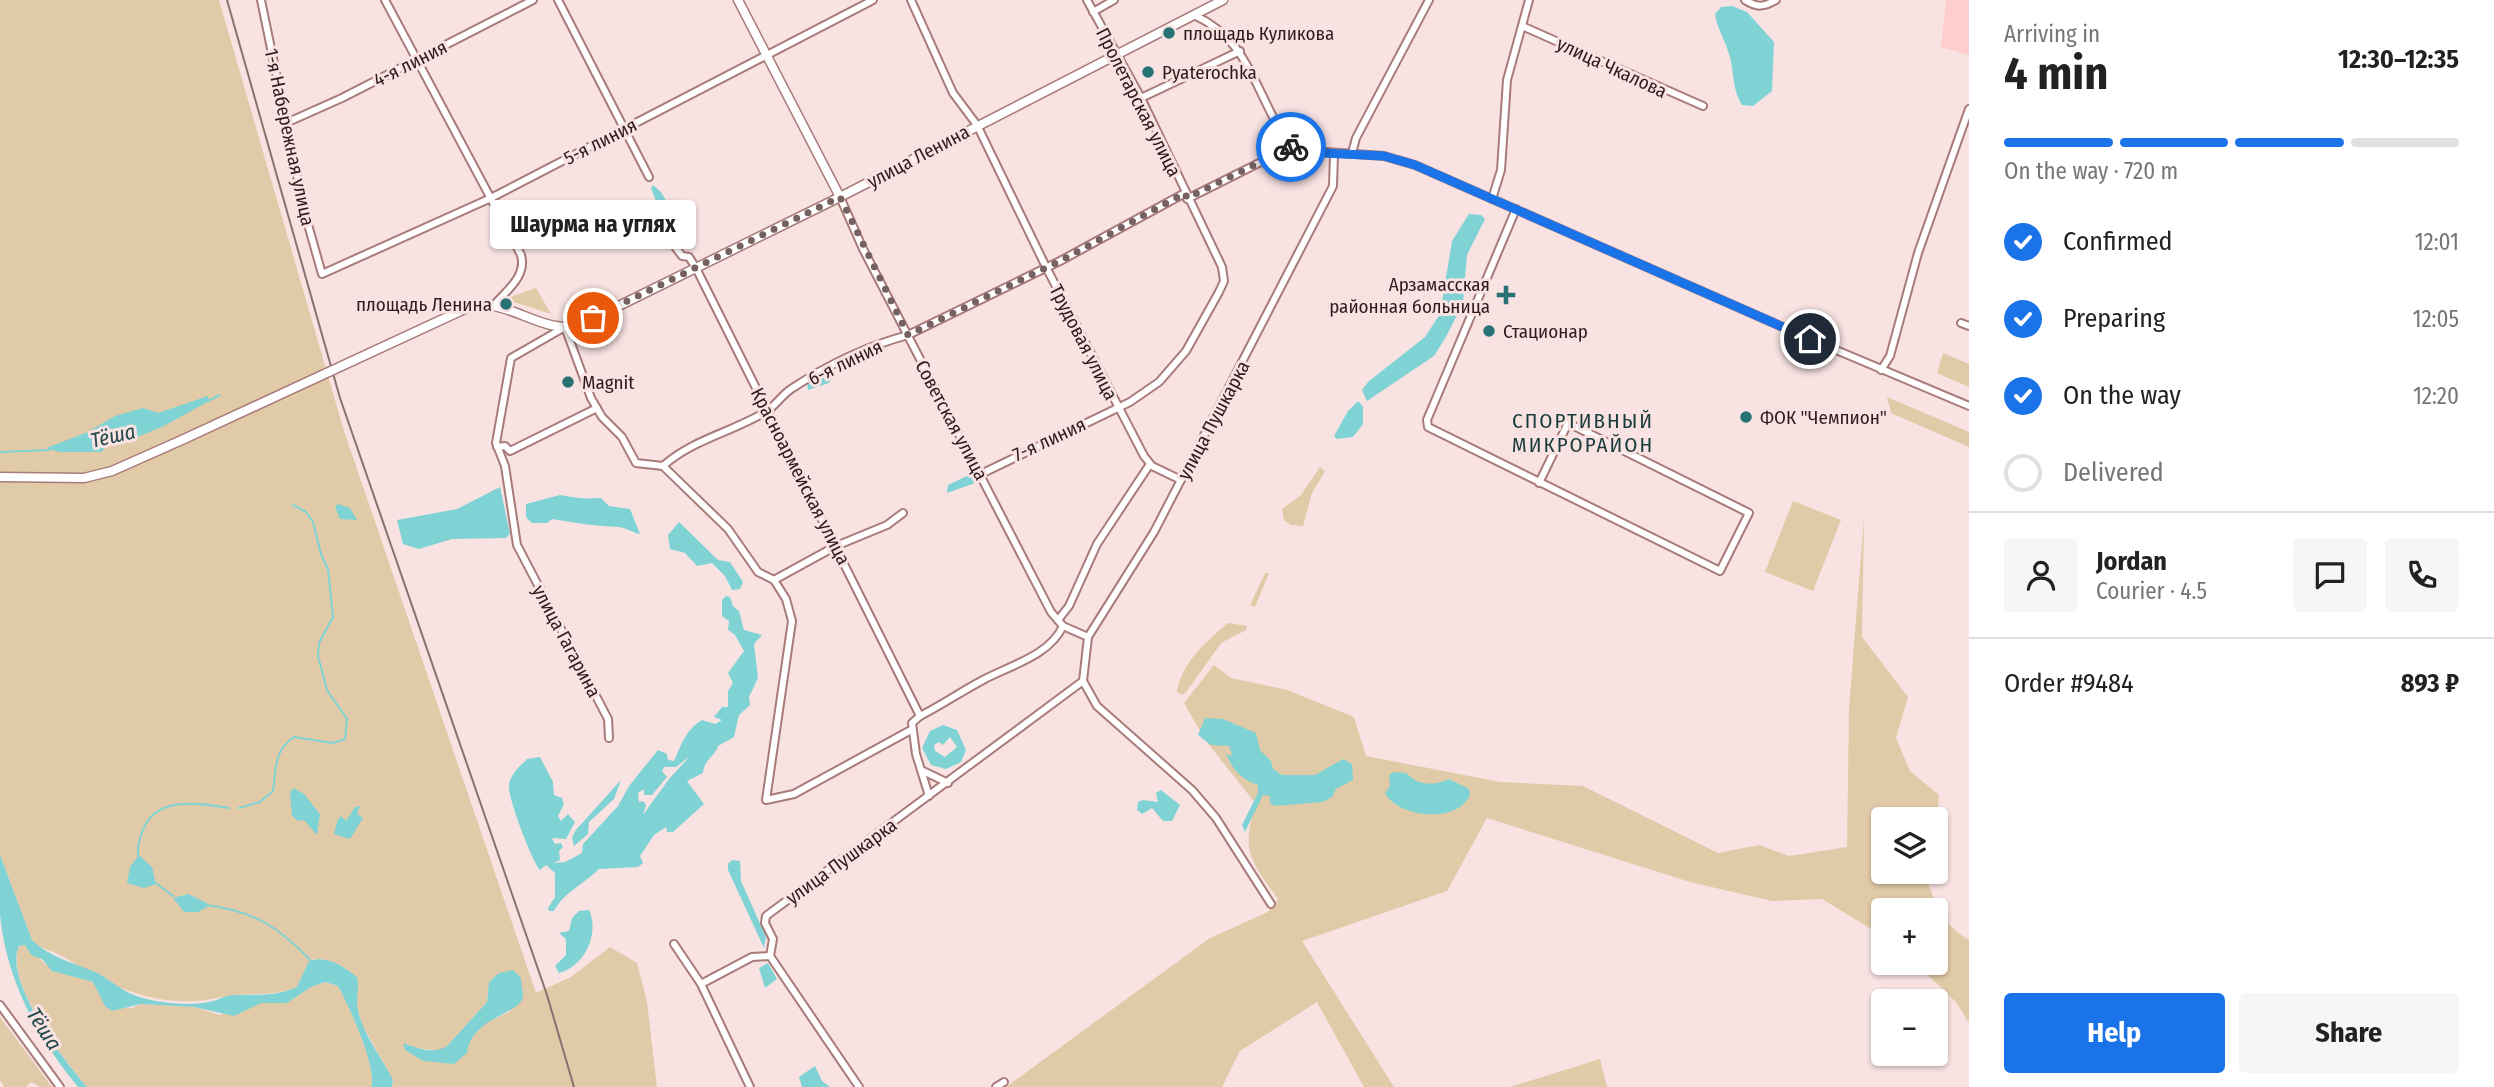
<!DOCTYPE html>
<meta charset="utf-8">
<style>
:root{--surface:#fff;--page:#f6f6f6;--text:#222;--muted:#767676;--line:#e0e0e0;--accent:#1a73e8}
body{margin:0;font-family:"Fira Sans Condensed",sans-serif;background:var(--page);color:var(--text);height:100vh;display:flex;flex-direction:column;font-size:26px;white-space:nowrap}
*{box-sizing:border-box;margin:0}
p{font-size:23px;color:var(--muted)}
.icon{flex:none;width:38px;height:38px;fill:none;stroke:currentColor;stroke-width:2;stroke-linecap:round;stroke-linejoin:round}
.map{position:relative;flex:1;overflow:hidden}
.drawer{display:flex;flex-direction:column;background:var(--surface);width:525px}
.drawer>*{flex:none}
.buttons{position:absolute;left:1871px;top:807px;display:grid;gap:14px}
.buttons a{display:grid;place-items:center;width:77px;height:77px;border-radius:7px;background:var(--surface);box-shadow:0 2px 5px #0004;font-size:35px}
.pin{position:absolute;display:grid;place-items:center;width:60px;height:60px;color:#fff;margin:-30px;border:4px solid #fff;border-radius:50%;box-shadow:0 2px 7px #0007}
.courier{position:absolute;display:grid;place-items:center;width:70px;height:70px;margin:-35px;border:5px solid #1a73e8;border-radius:50%;background:#fff;color:#222;box-shadow:0 2px 9px #0007}
.bubble{position:absolute;height:49px;border-radius:7px;background:var(--surface);box-shadow:0 2px 5px #0004;font-size:23px;font-weight:700;line-height:49px;text-align:center}
.summary em{font-style:normal;font-weight:700}
.summary div{display:flex;flex-direction:column-reverse}
.summary{display:flex;align-items:center;justify-content:space-between;height:119px;padding:0 35px}
h1{font-size:46px;font-weight:700;line-height:52px}
.bar{display:grid;grid-template-columns:repeat(4,1fr);gap:10px 7px;align-content:center;height:84px;padding:0 35px}
.bar i{height:9px;border-radius:5px;background:var(--line)}
.bar .active{background:var(--accent)}
.bar p{grid-column:span 4}
.line{display:flex;align-items:center;gap:18px;padding:0 35px;border-top:2px solid var(--line)}
.line div{flex:1}
.round{display:grid;place-items:center;flex:none;width:74px;height:74px;border-radius:7px;background:var(--page)}
ol{padding:0 35px;list-style:none}
li{display:flex;align-items:center;gap:21px;height:77px}
li p{margin-inline-start:auto}
li .icon{padding:7px;border-radius:50%;background:var(--accent);color:#fff;stroke-width:4}
li:last-child{color:var(--muted)}
li i{width:38px;height:38px;border:4px solid var(--line);border-radius:50%}
.cta{display:flex;gap:14px;margin-top:auto;padding:14px 35px}
.cta a{flex:1;height:80px;border-radius:7px;background:var(--accent);color:#fff;font-size:28px;font-weight:700;line-height:80px;text-align:center}
.cta a+a{background:var(--page);color:var(--text)}
main{display:flex;flex:1;min-height:0}
.map>svg:first-child{display:block}
</style>
<main>
<div class="map">
<svg width="1969" height="1087" viewBox="0 0 1969 1087">
<rect width="100%" height="100%" fill="#f8e2e2"/>
<polygon fill="#fecdcd" points="1946,0 1969,0 1969,55 1941,47"/>
<g fill="#e1caa7" fill-rule="evenodd">
<path d="M0 0H219L344 431 536 993 571 977 610 947 637 963 647 1002 657 1087H392L393 1080 363 1026 345 968C333 962 323 957 310 960L297 987C272 998 248 991 223 997 162 1010 119 991 69 960 56 951 43 951 32 940L0 855ZM489 982 511 1011 484 1024 469 1041 423 1061 418 1048 439 1051 447 1046 487 1002Z"/>
<polygon points="536,288 551,314 505,299"/>
<polygon points="1943,353 1969,364 1969,387 1937,373"/>
<polygon points="1887,397 1969,432 1969,447 1891,413"/>
<polygon points="1320,467 1325,471 1312,493 1303,526 1291,525 1284,520 1282,509 1301,495"/>
<polygon points="1793,501 1841,520 1813,591 1765,572"/>
<path d="M1864 517 1862 637 1908 697 1896 738 1910 771 1939 795 1936 830V819H1883V872H1925C1933 900 1942 925 1969 940V1023L1956 1002 1915 963 1936 962V910H1883V936L1822 899 1772 901 1690 882 1487 818 1447 891 1302 941 1394 1087H1364L1317 1002 1240 1051 1222 1087H1006L1210 938 1268 912 1278 899C1251 861 1240 851 1256 804L1206 741 1184 703 1214 665 1231 678 1287 690 1354 717 1366 756 1500 782 1583 786 1718 853 1759 845 1789 856 1847 847 1849 709Z"/>
<polygon points="1265,573 1269,573 1255,607 1250,605"/>
<path d="M1228 623 1247 626 1246 630 1221 643 1187 691 1182 695 1177 692C1181 663 1207 641 1228 623Z"/>
<path d="M25 945 52 970 93 982 105 1006 132 1008 141 1004 194 1007 220 1015 261 1003H287L311 987 325 982 338 986C348 1004 378 1068 371 1087H87C64 1060 4 981 19 946Z"/>
<polygon points="0,1017 52,1087 40,1087 31,1082 26,1087 4,1087 0,1080"/>
<polygon points="1600,1059 1607,1087 1510,1087"/>
</g>
<g fill="#80d3d5" fill-rule="evenodd">
<path d="M1732 6 1747 12 1774 42 1772 91 1753 106 1742 105C1731 87 1735 70 1728 51 1724 38 1717 28 1715 14L1721 7Z"/>
<path d="M653 185 661 192 686 235 687 239 681 245C666 235 658 205 651 188Z"/>
<polygon points="1469,214 1481,215 1485,219 1467,255 1463,303 1447,335 1434,356 1367,401 1362,390 1368,382 1425,337 1440,314 1452,241"/>
<polygon points="835,373 829,383 808,390 807,383 826,374"/>
<polygon points="208,396 209,401 164,426 123,443 113,442 101,452 60,452 46,448 88,432 115,416 143,408 158,413"/>
<polygon points="1358,401 1363,407 1363,424 1353,437 1337,439 1334,436 1348,411"/>
<polygon points="971,474 976,477 975,483 947,493 948,485"/>
<polygon points="500,487 510,534 506,538 452,539 419,549 403,544 397,520 457,509"/>
<path d="M560 495C576 498 585 499 601 498L609 506 630 509 640 534C634 533 624 527 618 527 596 526 575 523 552 519L547 523H532L526 517V504Z"/>
<polygon points="338,504 350,508 357,520 340,519 335,507"/>
<polygon points="679,522 718,560 730,562 743,582 740,589 732,590 725,576 712,563 697,566 685,553 670,549 668,535"/>
<path d="M726 596 730 597 733 606 739 611 744 630 762 635 754 644 758 678 749 697 750 705 739 715 734 737 718 746C715 757 704 759 703 773L687 781 704 804 673 832H667L666 827 654 835 640 856 643 863 638 867 599 869C584 884 563 893 554 911H549L548 908 555 897V873L546 865 540 870C532 861 507 796 509 785 510 775 520 766 527 759L540 757 553 782 554 795 562 798 564 804 558 816 561 821 568 814 575 822 566 839 552 838 555 844 561 843 563 847 559 851 560 860 554 863 565 862 582 853 583 844 618 806 629 786 658 750 667 754 668 760 674 761C681 746 685 730 702 720L715 724 722 720 714 717 722 707H728V691L733 683 728 673 744 651 735 635 728 630 729 621 722 616V600ZM690 756 669 779 643 815 646 805 643 801 639 802 638 793 644 789V795H652L667 777 662 771 664 767H676Z"/>
<path d="M1205 718 1223 719 1256 733 1260 750 1271 761 1273 769 1282 775H1315L1343 759 1352 764 1353 780 1336 789 1332 797 1323 802 1275 806 1270 803V796L1263 795 1245 832 1242 825 1258 793V785C1242 780 1232 770 1226 753L1230 756 1232 754 1229 746 1211 745 1198 735Z"/>
<path d="M943 725 957 730 966 750 961 762 946 769 931 765 922 748 930 731ZM950 737 957 747 945 757 935 751 934 745 939 742 943 745Z"/>
<path d="M1394 772 1406 773C1419 786 1433 786 1449 779L1469 789 1470 795C1457 825 1397 817 1385 793L1390 786 1389 775Z"/>
<polygon points="621,780 614,799 589,822 588,834 574,846 572,838 575,831"/>
<polygon points="294,788 304,794 320,814 317,835 304,820 298,821 292,816 290,792"/>
<polygon points="1161,790 1180,805 1172,821 1163,821 1152,808 1142,814 1137,810 1138,802 1143,800 1158,802 1156,793"/>
<polygon points="360,806 357,814 363,818 350,839 334,834 338,819 341,816 346,821 355,807"/>
<path d="M0 855 32 940C48 956 73 963 93 971 106 976 120 990 134 995 156 1003 190 1007 213 1001 220 999 226 995 234 995 256 994 275 997 297 987L309 961C327 955 343 966 357 977 360 989 355 998 358 1010 363 1035 382 1057 393 1080L392 1087H371C378 1069 348 1004 338 986L325 982 311 987 287 1003H261L234 1016 194 1007 141 1004 112 1011 105 1006 93 982 52 971 42 959 31 955 25 945 19 946C3 980 64 1061 87 1087H78C38 1039 6 979 0 915 0 896 0 875 0 855Z"/>
<polygon points="139,855 152,867 156,884 144,888 127,883 130,867"/>
<polygon points="732,860 740,861 741,881 766,937 764,948 728,870 728,864"/>
<polygon points="188,894 207,903 207,907 198,912 184,912 173,898"/>
<path d="M589 910C600 934 584 967 559 973L555 966 566 955V939L559 933 569 931 572 918 579 911Z"/>
<polygon points="768,963 777,979 765,988 759,968"/>
<path d="M513 970 521 978C521 984 523 990 523 995 523 1015 472 1015 467 1053L454 1064 423 1061 405 1050 403 1043C418 1048 433 1055 447 1046L487 1002 489 982 499 973Z"/>
<polygon points="815,1066 822,1081 830,1087 802,1087 799,1077"/>
</g>
<g fill="none" stroke-linecap="round" stroke-linejoin="round">
<g stroke="#80d3d5" stroke-width="2">
<polyline points="208,401 220,395"/>
<polyline points="0,452 50,450"/>
<path d="M239 808 260 802 273 791C276 769 274 750 294 737L333 743 345 739 347 719 327 690 318 656 319 643 333 617 328 569 321 554 313 522 306 512 293 505"/>
<path d="M139 859C136 850 139 842 142 832 155 795 198 803 229 808"/>
<polyline points="156,883 173,896"/>
<path d="M206 905C254 911 279 927 311 961"/>
</g>
<defs>
<g id="minor">
<polyline points="261,0 305,214 322,274 491,198 873,0"/>
<path d="M385 0 521 255C527 276 507 290 494 305"/>
<polyline points="558,0 649,177"/>
<polyline points="911,0 953,93 977,125 1046,267 1144,456 1152,466 1181,480"/>
<path d="M1745 0C1757 8 1764 7 1776 0"/>
<polyline points="1093,12 1114,0"/>
<path d="M1194 15C1240 36 1250 72 1272 115 1279 128 1286 140 1298 150L1384 156 1415 165 1810 339 1969 406"/>
<polyline points="1522,26 1703,106"/>
<polyline points="1141,98 1240,51"/>
<polyline points="286,123 342,98 533,0"/>
<polyline points="1352,153 1356,138 1429,0"/>
<polyline points="840,197 863,249 1051,612 1063,626 1088,637"/>
<polyline points="1187,199 1293,146"/>
<polyline points="1492,199 1501,170 1507,80 1529,0"/>
<polyline points="1516,209 1427,420 1428,427 1720,571 1749,513 1568,423 1539,483"/>
<polyline points="673,244 682,256 689,257 696,268 920,716"/>
<polyline points="1961,323 1969,326"/>
<polyline points="1881,370 1890,356 1918,253 1969,109"/>
<polyline points="497,447 505,446 510,451 597,408"/>
<path d="M663 466C693 439 733 432 767 411 776 405 782 395 791 389 826 366 867 346 908 335L1060 261 1185 193"/>
<polyline points="663,466 728,529 758,572 774,580 786,599 792,621 766,800 794,794 911,730"/>
<polyline points="981,474 1130,402 1159,382 1186,351 1219,292 1224,281 1222,267 1141,98 1087,0"/>
<polyline points="774,580 836,546 887,525 903,513"/>
<polyline points="1058,620 1069,606 1097,544 1150,464"/>
<polyline points="609,738 608,719 517,545 505,466 496,443 511,358 565,327 591,398 602,417 622,437 636,463 663,466"/>
<polyline points="921,770 948,783"/>
<path d="M929 796 916 754 912 723 920 716C942 705 962 691 983 680 1011 665 1049 656 1063 626"/>
<polyline points="1271,904 1216,818 1192,790 1097,706 1083,681 1088,637 1154,532 1333,186 1334,154"/>
<polyline points="674,944 701,984 750,1087"/>
<polyline points="770,956 773,939 765,923 766,916 1083,681"/>
<polyline points="770,956 859,1087"/>
<polyline points="701,984 752,957 770,956"/>
<polyline points="0,1005 60,1087"/>
<polyline points="996,1087 1004,1082"/>
</g>
<g id="major">
<polyline points="738,0 840,197"/>
<path d="M469 307C507 296 542 336 580 325L840 197 1223 0"/>
<polyline points="0,477 84,478 112,471 184,439"/>
</g>
</defs>
<use href="#minor" stroke="#a97a7a" stroke-width="10"/>
<use href="#major" stroke="#a97a7a" stroke-width="11"/>
<use href="#minor" stroke="#fff" stroke-width="6"/>
<use href="#major" stroke="#fff" stroke-width="8"/>
<polyline stroke="#877272" stroke-width="2" points="227,0 340,398 547,995 574,1087"/>
<defs>
<polyline id="major-bridge" points="184,439 469,307"/>
</defs>
<use href="#major-bridge" stroke="#a97a7a" stroke-width="11" stroke-linecap="butt"/>
<use href="#major-bridge" stroke="#fff" stroke-width="8"/>
</g>
<g fill="none" stroke-linecap="round" stroke-linejoin="round">
<polyline stroke="#756161" stroke-width="7" stroke-dasharray="0 12.6" points="593,318 840,197 908,335 1060,261 1185,193 1187,198 1291,147"/>
<polyline stroke="#1a73e8" stroke-width="9" points="1291,147 1303,152 1384,156 1415,165 1810,339"/>
</g>
<g fill="#277275" stroke="#f8e2e2" stroke-width="2.5">
<circle cx="1169" cy="33" r="7"/>
<circle cx="1148" cy="72" r="7"/>
<path d="M1502.5 284.5h7v7h7v7h-7v7h-7v-7h-7v-7h7z"/>
<circle cx="506" cy="304" r="7"/>
<circle cx="1489" cy="331" r="7"/>
<circle cx="568" cy="382" r="7"/>
<circle cx="1746" cy="417" r="7"/>
</g>
<g text-anchor="middle" stroke-width="6" stroke-linejoin="round" paint-order="stroke">
<g font-size="19" fill="#2f1c1c" stroke="#f8e2e2" text-anchor="start">
<text x="1183" y="40">площадь Куликова</text>
<text x="1162" y="79">Pyaterochka</text>
<text x="1490" y="291" text-anchor="end">Арзамасская<tspan x="1490" dy="22">районная больница</tspan></text>
<text x="492" y="311" text-anchor="end">площадь Ленина</text>
<text x="1503" y="338">Стационар</text>
<text x="582" y="389">Magnit</text>
<text x="1760" y="424">ФОК "Чемпион"</text>
</g>
<g font-size="19" fill="#2f1c1c" stroke="#f8e2e2">
<text transform="translate(410 63) rotate(-27)" y="7">4-я линия</text>
<text transform="translate(1612 67) rotate(25)" y="7">улица Чкалова</text>
<text transform="translate(1139 102) rotate(63)" y="7">Пролетарская улица</text>
<text transform="translate(290 137) rotate(78)" y="7">1-я Набережная улица</text>
<text transform="translate(600 141) rotate(-27)" y="7">5-я линия</text>
<text transform="translate(918 156) rotate(-28)" y="7">улица Ленина</text>
<text transform="translate(1084 342) rotate(63)" y="7">Трудовая улица</text>
<text transform="translate(845 362) rotate(-26)" y="7">6-я линия</text>
<text transform="translate(952 420) rotate(62)" y="7">Советская улица</text>
<text transform="translate(1213 420) rotate(-62)" y="7">улица Пушкарка</text>
<text transform="translate(1049 439) rotate(-25)" y="7">7-я линия</text>
<text transform="translate(801 476) rotate(63)" y="7">Красноармейская улица</text>
<text transform="translate(567 641) rotate(62)" y="7">улица Гагарина</text>
<text transform="translate(841 861) rotate(-36)" y="7">улица Пушкарка</text>
</g>
<g font-size="21" letter-spacing="2" fill="#193c3d" stroke="#f8e2e2">
<text x="1583" y="428">СПОРТИВНЫЙ<tspan x="1583" dy="24">МИКРОРАЙОН</tspan></text>
</g>
<g font-size="21" font-style="italic" fill="#22494b" stroke="#f8e2e2">
<text transform="translate(113 436) rotate(-13)" y="7">Тёша</text>
<text transform="translate(44 1029) rotate(57)" y="7">Тёша</text>
</g>
</g>
</svg>
<div class="buttons">
<a><svg class="icon" aria-label="layers" viewBox="0 0 24 24"><path d="M12 4l9 5-9 5-9-5zM3 14l9 5 9-5"/></svg></a>
<a>+</a>
<a>−</a>
</div>
<div class="pin" style="left:593px;top:318px;background:#ea580c"><svg class="icon" aria-label="bag" viewBox="0 0 24 24"><path d="M5 8h14l-1 12H6zM9 8a3 3 0 0 1 6 0"/></svg></div>
<div class="pin" style="left:1810px;top:339px;background:#1f2937"><svg class="icon" aria-label="home" viewBox="0 0 24 24"><path d="M3 11l9-7 9 7M6 9v11h12V9"/></svg></div>
<div class="courier" style="left:1291px;top:147px"><svg class="icon" aria-label="bike" viewBox="0 0 24 24"><circle cx="6" cy="16" r="4"/><circle cx="18" cy="16" r="4"/><path d="M6 16l4-8h5l3 8M10 8l3 8H6M13 5h3"/></svg></div>
<div class="bubble" style="left:490px;top:200px;width:206px">Шаурма на углях</div>
</div>
<section class="drawer">
<div class="summary"><div><h1>4 min</h1><p>Arriving in</p></div><em>12:30–12:35</em></div>
<div class="bar"><i class="active"></i><i class="active"></i><i class="active"></i><i></i><p>On the way · 720 m</p></div>
<ol>
<li><svg class="icon" aria-label="check" viewBox="0 0 24 24"><path d="M5 12l5 5 9-10"/></svg>Confirmed<p>12:01</p></li>
<li><svg class="icon" aria-label="check" viewBox="0 0 24 24"><path d="M5 12l5 5 9-10"/></svg>Preparing<p>12:05</p></li>
<li><svg class="icon" aria-label="check" viewBox="0 0 24 24"><path d="M5 12l5 5 9-10"/></svg>On the way<p>12:20</p></li>
<li><i></i>Delivered</li>
</ol>
<div class="line" style="height:126px"><a class="round"><svg class="icon" aria-label="person" viewBox="0 0 24 24"><circle cx="12" cy="8" r="4"/><path d="M4 21q1-7 8-7t8 7"/></svg></a><div><b>Jordan</b><p>Courier · 4.5</p></div><a class="round"><svg class="icon" aria-label="chat" viewBox="0 0 24 24"><path d="M4 5h16v11H9l-5 4z"/></svg></a><a class="round"><svg class="icon" aria-label="phone" viewBox="0 0 24 24"><path d="M5 4h4l2 5-3 2q2 4 5 5l2-3 5 2v4C11 20 4 13 5 4z"/></svg></a></div>
<div class="line" style="height:91px"><div>Order #9484</div><b>893 ₽</b></div>
<div class="cta"><a>Help</a><a>Share</a></div>
</section>
</main>
